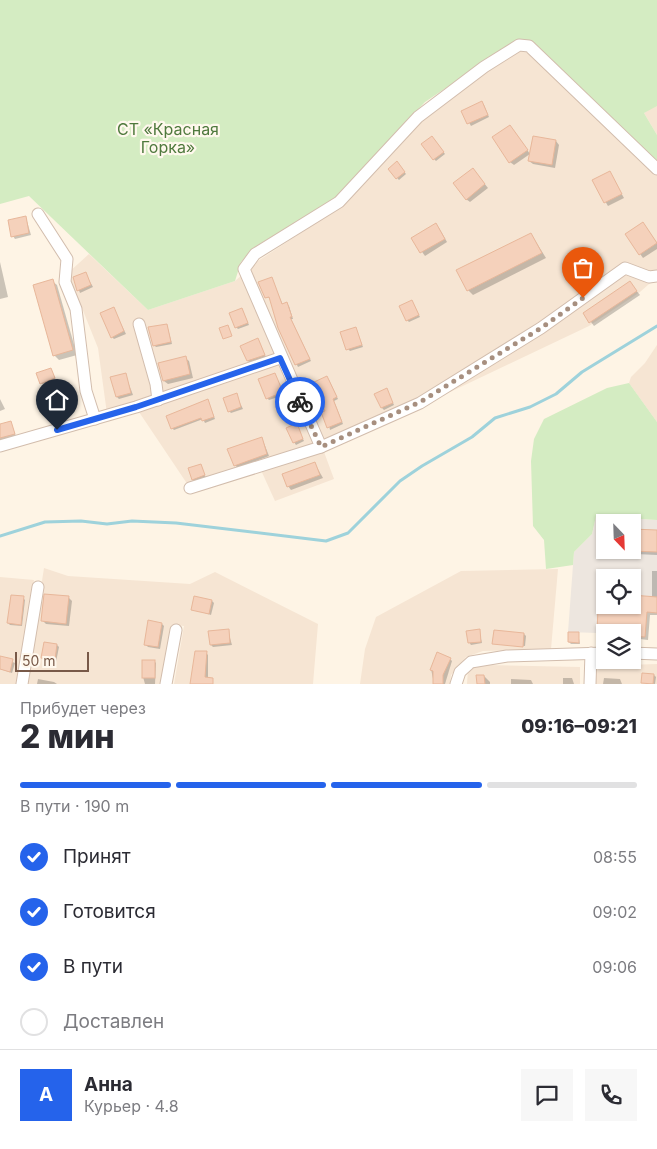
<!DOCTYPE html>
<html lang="ru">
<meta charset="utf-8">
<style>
:root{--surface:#fff;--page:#f7f7f7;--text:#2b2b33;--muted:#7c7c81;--line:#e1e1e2;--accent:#2563eb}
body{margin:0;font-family:Inter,sans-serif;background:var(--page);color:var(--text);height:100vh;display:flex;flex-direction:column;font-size:19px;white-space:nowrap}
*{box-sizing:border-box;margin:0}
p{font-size:16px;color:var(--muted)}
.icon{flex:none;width:28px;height:28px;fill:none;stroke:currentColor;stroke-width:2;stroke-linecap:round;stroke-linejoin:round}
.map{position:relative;height:684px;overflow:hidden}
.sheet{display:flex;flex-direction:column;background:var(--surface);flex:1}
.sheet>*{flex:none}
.needle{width:32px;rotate:157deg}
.fabs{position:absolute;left:596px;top:514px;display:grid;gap:10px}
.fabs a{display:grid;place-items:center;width:45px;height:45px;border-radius:0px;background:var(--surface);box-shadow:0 1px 4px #0004;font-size:25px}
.scale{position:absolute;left:15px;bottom:12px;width:74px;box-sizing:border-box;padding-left:5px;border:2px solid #785948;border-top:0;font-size:14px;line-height:18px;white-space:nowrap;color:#785948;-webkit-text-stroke:4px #fff8ed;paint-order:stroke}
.pin{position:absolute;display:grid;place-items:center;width:42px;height:42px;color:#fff;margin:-51px -21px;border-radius:50% 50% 50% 0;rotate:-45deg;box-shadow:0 0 5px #0007}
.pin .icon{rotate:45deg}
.courier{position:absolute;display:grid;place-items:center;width:50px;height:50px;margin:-25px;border:4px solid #2563eb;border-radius:50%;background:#fff;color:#222;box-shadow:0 1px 6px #0007}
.head em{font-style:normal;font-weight:800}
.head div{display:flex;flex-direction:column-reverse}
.head{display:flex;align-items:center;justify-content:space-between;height:85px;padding:0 20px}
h1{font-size:32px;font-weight:800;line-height:38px}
.bar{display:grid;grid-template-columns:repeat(4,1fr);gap:8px 5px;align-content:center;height:60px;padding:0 20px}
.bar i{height:6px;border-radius:4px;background:var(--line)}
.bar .current{background:var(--accent)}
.bar p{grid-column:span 4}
.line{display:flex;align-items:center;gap:12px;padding:0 20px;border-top:1px solid var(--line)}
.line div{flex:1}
.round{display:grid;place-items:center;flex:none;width:52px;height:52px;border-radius:0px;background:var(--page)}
ol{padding:0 20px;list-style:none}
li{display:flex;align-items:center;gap:15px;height:55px}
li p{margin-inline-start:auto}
li .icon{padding:5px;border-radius:50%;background:var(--accent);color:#fff;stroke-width:4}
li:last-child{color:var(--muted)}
li i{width:28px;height:28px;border:2px solid var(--line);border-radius:50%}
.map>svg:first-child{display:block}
</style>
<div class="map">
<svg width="657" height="684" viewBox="0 0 657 684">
<rect width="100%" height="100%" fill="#fef4e5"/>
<g fill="#f6e5d3">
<polygon points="518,49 528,51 657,172 657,277 640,292 589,326 324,452 334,479 275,501 260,468 190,488 139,412 108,421 98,348 68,273 89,254 148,310 235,281 258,261 342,206 422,118"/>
<polygon points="655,105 657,106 657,135 644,113"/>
<polygon points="657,345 657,422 629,383 631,377 645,363"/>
<polygon points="44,568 68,576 190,584 215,572 318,624 313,684 174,684 184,626 174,625 161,684 26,684"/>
<polygon points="558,569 551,649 483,651 466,657 451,675 450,684 360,684 365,649 376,617 461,571"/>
<polygon points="0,577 34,580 17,684 0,684"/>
<polygon points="657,664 657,684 596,684 596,666"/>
<polygon points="487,665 580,667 580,684 467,684 468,669"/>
</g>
<path fill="#ede6df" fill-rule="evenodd" d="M596 516 657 520V613L599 608 597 633 568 632 574 552 592 534ZM605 522H632V550H605ZM605 578H632V605H605Z"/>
<g fill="#d4ecc2">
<polygon points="0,0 657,0 657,106 644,113 657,135 657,163 517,40 425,102 333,200 253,248 241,262 235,281 148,310 29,196 0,204"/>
<polygon points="629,383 657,422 657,520 596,516 592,534 574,552 573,565 546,569 544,540 533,526 531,461 534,439 544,419 607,388"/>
</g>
<g fill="#0003">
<polygon points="484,105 489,117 471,126 463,112"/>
<polygon points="510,126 530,154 514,165 510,162"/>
<polygon points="434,139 445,154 436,161 434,159"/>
<polygon points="556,141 559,145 555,168 533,164 529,161"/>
<polygon points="397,163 406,174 399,180 389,169"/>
<polygon points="476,173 488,188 470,202 466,199"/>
<polygon points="610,173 624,198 608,206 593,181"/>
<polygon points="26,218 31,235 15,239 13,236"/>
<polygon points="646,227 657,243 657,249 643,258 626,234"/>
<polygon points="439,228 447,242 425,256 413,239"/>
<polygon points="531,234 546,258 473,295 468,290"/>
<polygon points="0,262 8,297 0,299"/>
<polygon points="85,273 93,287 80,293 74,278"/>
<polygon points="271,278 283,305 287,304 289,306 293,319 291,319 311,361 298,367 279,327 271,298 266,297"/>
<polygon points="52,281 57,285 77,355 59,360 54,355"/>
<polygon points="630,283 640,295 594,326 585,314"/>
<polygon points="412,301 420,317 409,322 407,320"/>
<polygon points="113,308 126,334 114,339 112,337"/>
<polygon points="242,309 249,325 238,329 236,327"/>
<polygon points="167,325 172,344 156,347 154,345"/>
<polygon points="356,329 363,347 350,351 348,349"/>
<polygon points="258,340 266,357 250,363 248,361"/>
<polygon points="185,358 189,361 193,378 168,384 164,381 160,364"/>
<polygon points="51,369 56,380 43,385 41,383"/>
<polygon points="125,374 133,395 119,399 117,397"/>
<polygon points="275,374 284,395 269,400 267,398"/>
<polygon points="329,380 338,399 334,401 343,424 330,430 326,411"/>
<polygon points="387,390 394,405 384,410 382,408"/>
<polygon points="236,395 243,409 231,413 229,411"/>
<polygon points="0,399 5,409 0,411"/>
<polygon points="208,401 215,419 205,423 203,419 174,430 172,428"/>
<polygon points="10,422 16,436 0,441 0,425"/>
<polygon points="296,425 304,441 296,445 294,442"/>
<polygon points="262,438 269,456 237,468 229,450"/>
<polygon points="315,464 323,478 291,490 288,486"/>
<polygon points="201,465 206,478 195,481 193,479"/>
<polygon points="657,531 657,555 614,553 611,550 632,550"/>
<polygon points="652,571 657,571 657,615 650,615 648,640 632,638 632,632 605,632 605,636 601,636 598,632 652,598"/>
<polygon points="68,597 72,601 69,626 46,624 43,621"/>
<polygon points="23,598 25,600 22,626 10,625 8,623"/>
<polygon points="212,601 214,603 211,615 193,609"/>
<polygon points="162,624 164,626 160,649 148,647 146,645"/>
<polygon points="228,631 232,645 213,647 211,645"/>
<polygon points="479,631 482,643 471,645 469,642"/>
<polygon points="578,633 580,644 571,644 569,642"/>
<polygon points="524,634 526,636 525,646 494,643"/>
<polygon points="57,645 59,647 56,662 45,660 43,658"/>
<polygon points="206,653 208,655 208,684 191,684"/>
<polygon points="0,657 15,663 12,673 0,669"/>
<polygon points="450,659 452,661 445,684 434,684 431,669"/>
<polygon points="154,661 156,663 155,684 145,684 143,677"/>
<polygon points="654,675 656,677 655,684 642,682"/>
<polygon points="484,676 490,682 490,684 478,684"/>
<polygon points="563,678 572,678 574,684 563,684"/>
<polygon points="604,678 620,679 622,684 603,684"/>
<polygon points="38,679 54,682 57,684 37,684"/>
<polygon points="511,679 531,680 533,684 511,684"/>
</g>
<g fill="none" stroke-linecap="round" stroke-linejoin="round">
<polyline stroke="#9ed2db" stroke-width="3" points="0,536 45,522 81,521 107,524 132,521 176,523 326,541 348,533 400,481 422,466 472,437 495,418 530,407 556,394 582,372 657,326"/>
</g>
<g fill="#f5d1bb" stroke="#e8b79a">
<polygon points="482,101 488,115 467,124 461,111"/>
<polygon points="510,125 528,150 509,163 492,137"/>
<polygon points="432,136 444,152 433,160 421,144"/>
<polygon points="533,136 556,140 552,165 528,161"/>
<polygon points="397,161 405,172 396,179 388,169"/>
<polygon points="473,168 485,184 466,200 453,183"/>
<polygon points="610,171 622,194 604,203 592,180"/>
<polygon points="26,216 29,233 11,237 8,220"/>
<polygon points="643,222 657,243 639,255 625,234"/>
<polygon points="436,223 445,239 420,253 411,238"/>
<polygon points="531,233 542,253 467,291 456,270"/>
<polygon points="86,272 91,285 77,291 73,277"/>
<polygon points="272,277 282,304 287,302 292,317 290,317 310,359 295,365 278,328 269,297 265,298 258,282"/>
<polygon points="53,279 73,350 53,356 33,285"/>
<polygon points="630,281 637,291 589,323 583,313"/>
<polygon points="412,300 419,315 406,321 399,306"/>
<polygon points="114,307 124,331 111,338 100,313"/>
<polygon points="242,308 248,323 235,328 229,313"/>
<polygon points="167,324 171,342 153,346 148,327"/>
<polygon points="228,325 232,336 223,339 219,328"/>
<polygon points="356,327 362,345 346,350 340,332"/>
<polygon points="258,338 265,355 247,361 240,346"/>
<polygon points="186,356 190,374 163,381 158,363"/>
<polygon points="51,368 55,378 40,384 36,373"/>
<polygon points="126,373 131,393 116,397 110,377"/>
<polygon points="275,373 283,392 266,399 258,379"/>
<polygon points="327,376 337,397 333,399 342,422 327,428 321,412 325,411 312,383"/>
<polygon points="387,388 393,403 381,408 374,394"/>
<polygon points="237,393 241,407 228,412 223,398"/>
<polygon points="208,399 214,417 202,421 201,418 171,429 166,416"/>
<polygon points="11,421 15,434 0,438 0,424"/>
<polygon points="297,423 303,439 293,443 286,428"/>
<polygon points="262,437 267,454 234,466 227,449"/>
<polygon points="315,462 320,475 287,487 282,474"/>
<polygon points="201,464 205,475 192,480 188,468"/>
<polygon points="632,529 657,530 657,552 632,551"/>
<polygon points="44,594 69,596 66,624 41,621"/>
<polygon points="11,595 24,596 21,625 7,623"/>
<polygon points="632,595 657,597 657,613 647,612 645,637 632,636 632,632 597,633 598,608 631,611"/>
<polygon points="194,596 212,600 209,614 191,610"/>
<polygon points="148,620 162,623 158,647 144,645"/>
<polygon points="229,629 230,643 210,645 208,631"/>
<polygon points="480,629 481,642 468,643 466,631"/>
<polygon points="494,630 524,633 523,647 492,644"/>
<polygon points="568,632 579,632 579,643 568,642"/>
<polygon points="44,642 57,644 55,660 41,658"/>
<polygon points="195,651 207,651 205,677 213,678 213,684 190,684"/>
<polygon points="437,652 451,658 443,675 443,684 433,684 433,671 430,670"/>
<polygon points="0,656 13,659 10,672 0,669"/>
<rect x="142" y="660" width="13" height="18"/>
<polygon points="642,673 654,674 653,684 641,683"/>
<polygon points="476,675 484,675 485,684 477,684"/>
</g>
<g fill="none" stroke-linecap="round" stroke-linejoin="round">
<defs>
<g id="minor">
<polyline points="38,214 67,259 65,282 76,309 86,391 95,419"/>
<polyline points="139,324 156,384 158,400"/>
<polyline points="0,446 136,407 280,358"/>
<polyline points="321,447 420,403 541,328 625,268 649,277 657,276"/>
<polyline points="190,488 321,447 244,269 255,254 339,202 418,117 484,67 519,45 529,46 657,169"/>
<polyline points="632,653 657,654"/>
<polyline points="22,684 38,587"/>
<polyline points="166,684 176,630"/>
<polyline points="456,684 460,672 471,662 507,656 605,653"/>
<polyline points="590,684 591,653"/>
</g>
</defs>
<use href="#minor" stroke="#d2bdad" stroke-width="13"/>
<use href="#minor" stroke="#fff" stroke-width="11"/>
</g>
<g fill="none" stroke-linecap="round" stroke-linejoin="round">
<polyline stroke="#a78f7f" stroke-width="5" stroke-dasharray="0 9" points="300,402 321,447 420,402 541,328 583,298"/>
<polyline stroke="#2563eb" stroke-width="6" points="57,430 136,407 280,358 300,402"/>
</g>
<g text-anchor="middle" stroke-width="4.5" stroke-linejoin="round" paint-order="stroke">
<g font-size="16" fill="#4f793d" stroke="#fff8ed">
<text x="168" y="135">СТ «Красная<tspan x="168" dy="18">Горка»</tspan></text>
</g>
</g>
</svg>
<div class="fabs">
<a><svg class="needle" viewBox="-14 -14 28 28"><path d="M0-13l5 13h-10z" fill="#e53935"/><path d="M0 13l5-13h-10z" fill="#7c7c81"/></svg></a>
<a><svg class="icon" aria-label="locate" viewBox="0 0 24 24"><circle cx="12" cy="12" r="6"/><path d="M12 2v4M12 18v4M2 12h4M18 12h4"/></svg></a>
<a><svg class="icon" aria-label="layers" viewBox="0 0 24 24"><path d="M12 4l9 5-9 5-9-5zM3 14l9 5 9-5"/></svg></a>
</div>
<div class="scale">50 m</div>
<div class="pin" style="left:583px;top:298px;background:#ea580c"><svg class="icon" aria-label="bag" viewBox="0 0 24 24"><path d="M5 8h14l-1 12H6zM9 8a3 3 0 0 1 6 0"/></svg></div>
<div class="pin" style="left:57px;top:430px;background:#1f2937"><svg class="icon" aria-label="home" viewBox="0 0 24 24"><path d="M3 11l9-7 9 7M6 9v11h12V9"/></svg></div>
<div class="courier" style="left:300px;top:402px"><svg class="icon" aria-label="bike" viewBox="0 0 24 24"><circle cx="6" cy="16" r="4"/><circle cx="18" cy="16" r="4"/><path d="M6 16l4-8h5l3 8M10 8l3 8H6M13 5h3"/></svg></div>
</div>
<section class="sheet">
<div class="head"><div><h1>2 мин</h1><p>Прибудет через</p></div><em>09:16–09:21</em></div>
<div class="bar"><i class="current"></i><i class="current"></i><i class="current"></i><i></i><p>В пути · 190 m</p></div>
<ol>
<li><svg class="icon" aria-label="check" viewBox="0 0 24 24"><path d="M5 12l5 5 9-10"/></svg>Принят<p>08:55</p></li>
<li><svg class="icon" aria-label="check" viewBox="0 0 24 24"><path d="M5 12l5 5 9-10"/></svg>Готовится<p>09:02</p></li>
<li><svg class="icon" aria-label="check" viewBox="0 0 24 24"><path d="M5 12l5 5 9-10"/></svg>В пути<p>09:06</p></li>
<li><i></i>Доставлен</li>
</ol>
<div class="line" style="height:90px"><b class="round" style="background:var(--accent);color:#fff">А</b><div><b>Анна</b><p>Курьер · 4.8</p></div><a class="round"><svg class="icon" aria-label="chat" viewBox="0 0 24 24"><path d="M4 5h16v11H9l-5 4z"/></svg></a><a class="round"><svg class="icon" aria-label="phone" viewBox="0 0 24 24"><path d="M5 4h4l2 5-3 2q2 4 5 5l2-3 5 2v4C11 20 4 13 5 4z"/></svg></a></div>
</section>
